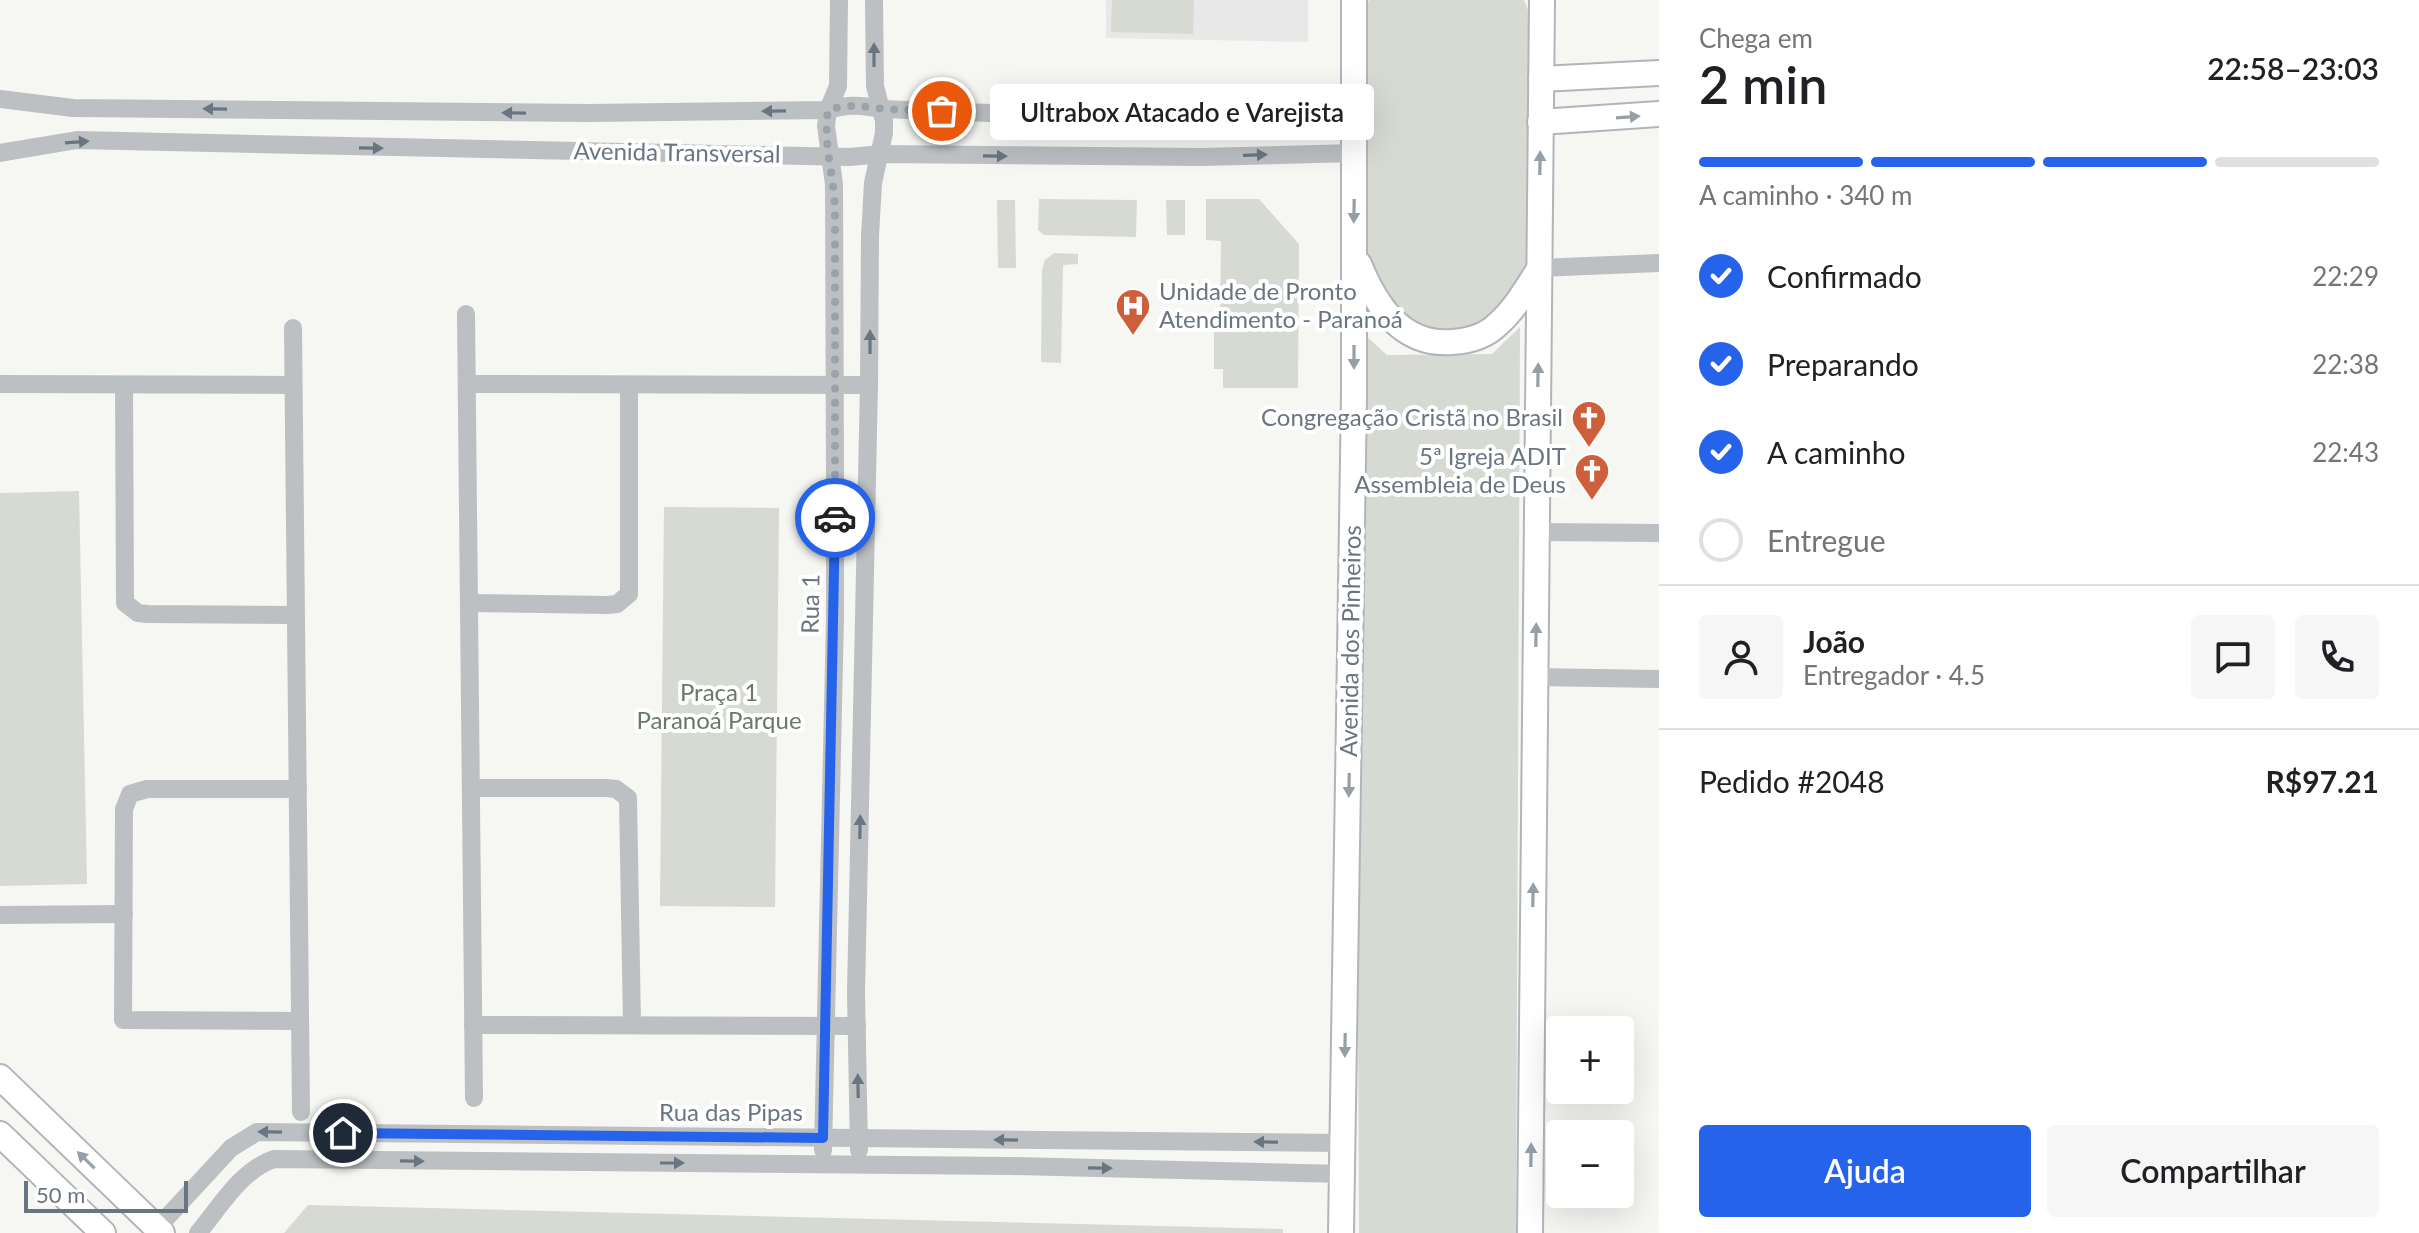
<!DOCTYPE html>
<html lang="pt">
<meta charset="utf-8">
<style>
:root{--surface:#fff;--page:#f6f6f6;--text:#202124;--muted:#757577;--line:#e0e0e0;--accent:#2563eb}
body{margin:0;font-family:Lato,sans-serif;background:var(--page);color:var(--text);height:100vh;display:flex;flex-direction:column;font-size:30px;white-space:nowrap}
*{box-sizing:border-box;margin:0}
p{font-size:26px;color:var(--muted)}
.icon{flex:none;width:44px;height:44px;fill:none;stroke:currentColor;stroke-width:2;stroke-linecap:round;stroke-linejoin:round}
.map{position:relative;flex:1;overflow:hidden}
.panel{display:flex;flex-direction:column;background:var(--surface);width:760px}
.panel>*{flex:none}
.fabs{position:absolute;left:1546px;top:1016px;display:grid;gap:16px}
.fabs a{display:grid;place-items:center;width:88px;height:88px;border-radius:8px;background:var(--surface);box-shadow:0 8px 32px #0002;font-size:40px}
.scale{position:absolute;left:24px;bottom:20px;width:164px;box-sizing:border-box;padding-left:8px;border:4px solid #697681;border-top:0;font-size:22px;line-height:28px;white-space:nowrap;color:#697681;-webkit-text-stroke:6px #fff;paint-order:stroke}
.pin{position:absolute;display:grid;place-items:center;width:68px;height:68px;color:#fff;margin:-34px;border:4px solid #fff;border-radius:50%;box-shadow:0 2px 8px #0007}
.courier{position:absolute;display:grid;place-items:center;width:80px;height:80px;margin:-40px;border:6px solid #2563eb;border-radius:50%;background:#fff;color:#222;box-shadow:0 2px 10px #0007}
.bubble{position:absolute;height:56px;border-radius:8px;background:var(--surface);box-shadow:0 8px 32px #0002;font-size:26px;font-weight:600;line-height:56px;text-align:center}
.head em{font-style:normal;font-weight:600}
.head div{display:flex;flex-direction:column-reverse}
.head{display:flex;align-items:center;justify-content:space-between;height:136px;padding:0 40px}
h1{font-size:52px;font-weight:600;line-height:60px}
.bar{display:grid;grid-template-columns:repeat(4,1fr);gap:12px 8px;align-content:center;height:96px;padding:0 40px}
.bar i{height:10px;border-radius:6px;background:var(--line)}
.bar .on{background:var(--accent)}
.bar p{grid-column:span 4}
.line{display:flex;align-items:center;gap:20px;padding:0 40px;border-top:2px solid var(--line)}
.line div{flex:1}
.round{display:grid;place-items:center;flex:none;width:84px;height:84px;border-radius:8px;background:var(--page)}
ol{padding:0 40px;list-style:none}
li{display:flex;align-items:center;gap:24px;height:88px}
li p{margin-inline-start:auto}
li .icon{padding:8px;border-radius:50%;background:var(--accent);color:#fff;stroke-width:4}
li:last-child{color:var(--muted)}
li i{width:44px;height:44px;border:4px solid var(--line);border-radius:50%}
.primary-button{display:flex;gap:16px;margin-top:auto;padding:16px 40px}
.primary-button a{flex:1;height:92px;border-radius:8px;background:var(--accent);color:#fff;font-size:32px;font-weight:600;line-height:92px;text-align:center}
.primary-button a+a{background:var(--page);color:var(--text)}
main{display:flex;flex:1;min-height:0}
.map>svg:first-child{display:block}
</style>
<main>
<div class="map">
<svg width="1659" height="1233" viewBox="0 0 1659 1233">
<rect width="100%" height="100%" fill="#f6f6f3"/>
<polygon fill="#e7e8e7" points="1106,0 1308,0 1308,42 1106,38"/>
<g fill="#d6dad3">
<polygon points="1112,0 1194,0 1193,34 1111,32"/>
<polygon points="1369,0 1524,0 1539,37 1535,267 1494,324 1441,339 1389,313 1360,248 1356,28"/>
<polygon points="1039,199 1137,200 1136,237 1044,235 1038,230"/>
<polygon points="1206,199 1259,199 1299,244 1298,388 1223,388 1223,369 1214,369 1214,315 1220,315 1221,241 1206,240"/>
<polygon points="997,200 1015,200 1016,268 998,268"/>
<polygon points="1166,200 1185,200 1185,235 1167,235"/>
<polygon points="1054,253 1078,254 1078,264 1063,265 1061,363 1041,362 1042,270 1045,260"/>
<polygon points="1355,326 1387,355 1492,354 1520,327 1516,1233 1359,1233"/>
<polygon points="79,491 87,884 0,886 0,493"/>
<polygon points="664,507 779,508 775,907 660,906"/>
<polygon points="308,1205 1283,1229 1283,1233 284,1233"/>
</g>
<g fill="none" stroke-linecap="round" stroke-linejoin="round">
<defs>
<g id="secondary">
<polyline points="1541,79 1659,73"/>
<polyline points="1540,122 1659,114"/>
<path d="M1359 264C1376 306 1402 346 1452 342 1469 341 1486 336 1498 324 1515 309 1527 288 1539 269"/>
<polyline points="0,1077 162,1233"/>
<polyline points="0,1134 103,1233"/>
<polyline points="1341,1233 1354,394 1354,0"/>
<polyline points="1530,1233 1542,0"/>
</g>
</defs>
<use href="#secondary" stroke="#b1b5b9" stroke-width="28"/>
<g stroke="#bcc0c3" stroke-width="18">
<path d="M0 99 73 108 589 113 828 110C847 104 861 105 881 109L1187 120H1354"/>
<polyline points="0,153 77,140 850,157 881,154 1201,157 1355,153"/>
<polyline points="1539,268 1659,263"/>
<polyline points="466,314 474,1098"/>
<polyline points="293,328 301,1112"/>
<polyline points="0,384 293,385"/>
<polyline points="467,384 869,385"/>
<polyline points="124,385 125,603 138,613 148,614 295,615"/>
<polyline points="1537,532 1659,533"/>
<polyline points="469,603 607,605 617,604 629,594 629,385"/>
<polyline points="1535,677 1659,679"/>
<polyline points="471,788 606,788 616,789 628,798 632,1025"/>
<polyline points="298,789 147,789 130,794 124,809 123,1020 300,1021"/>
<polyline points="0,915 124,914"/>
<polyline points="473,1025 857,1026"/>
<polyline points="823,1150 835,618 835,477 834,184 826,126 828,110 838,86 839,0"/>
<polyline points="859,1150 856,992 869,385 870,236 873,183 884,133 884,121 875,86 874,0"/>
<polyline points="157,1228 231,1148 257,1132 1344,1143"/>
<path d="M198 1233C220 1207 241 1170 274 1159L1011 1166 1343 1174"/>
</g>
<use href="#secondary" stroke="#fff" stroke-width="24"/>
</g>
<defs><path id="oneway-solid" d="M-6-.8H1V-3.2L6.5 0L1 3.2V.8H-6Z" transform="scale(2)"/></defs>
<g fill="#697681">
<use href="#oneway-solid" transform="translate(874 55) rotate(-90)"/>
<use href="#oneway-solid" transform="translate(215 109) rotate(-179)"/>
<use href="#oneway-solid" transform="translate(774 111) rotate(179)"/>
<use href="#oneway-solid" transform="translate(514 113) rotate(-179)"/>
<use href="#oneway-solid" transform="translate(77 142) rotate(-4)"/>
<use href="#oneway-solid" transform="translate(371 148) rotate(1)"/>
<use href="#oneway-solid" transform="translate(1255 155) rotate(-2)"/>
<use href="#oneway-solid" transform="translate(995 156) rotate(1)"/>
<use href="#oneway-solid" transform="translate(870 342) rotate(-90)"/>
<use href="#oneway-solid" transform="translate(860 827) rotate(-89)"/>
<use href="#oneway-solid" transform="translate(858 1086) rotate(-91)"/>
<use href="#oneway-solid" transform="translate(270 1132) rotate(-179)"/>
<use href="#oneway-solid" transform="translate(1006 1140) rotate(-179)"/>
<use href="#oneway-solid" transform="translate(1266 1142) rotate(-179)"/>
<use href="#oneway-solid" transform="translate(412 1161) rotate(1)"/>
<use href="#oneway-solid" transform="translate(672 1163)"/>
<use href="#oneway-solid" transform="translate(1100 1168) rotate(1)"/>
</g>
<g fill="#969fa7">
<use href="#oneway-solid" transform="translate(1628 117) rotate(-4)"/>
<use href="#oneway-solid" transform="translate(1540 163) rotate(-89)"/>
<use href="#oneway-solid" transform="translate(1354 211) rotate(91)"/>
<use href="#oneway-solid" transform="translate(1354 357) rotate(90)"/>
<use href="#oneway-solid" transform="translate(1538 375) rotate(-89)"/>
<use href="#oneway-solid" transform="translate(1536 635) rotate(-89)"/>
<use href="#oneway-solid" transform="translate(1349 785) rotate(91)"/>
<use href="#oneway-solid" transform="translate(1533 895) rotate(-89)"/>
<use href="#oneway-solid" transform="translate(1345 1045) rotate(91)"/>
<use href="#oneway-solid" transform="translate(1531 1155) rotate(-89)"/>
<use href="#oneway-solid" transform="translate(86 1160) rotate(-136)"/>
</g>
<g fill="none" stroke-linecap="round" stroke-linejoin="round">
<path stroke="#9aa3a9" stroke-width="8" stroke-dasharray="0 14.4" d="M835 518V210C834 176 823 144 828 110 851 103 862 107 885 109 904 110 923 110 942 111"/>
<polyline stroke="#2563eb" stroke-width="10" points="343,1133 823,1138 835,518"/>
</g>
<defs>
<symbol id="hospital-pin" viewBox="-11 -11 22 30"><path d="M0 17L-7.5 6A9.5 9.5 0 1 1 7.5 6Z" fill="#ce5f3b" stroke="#fff"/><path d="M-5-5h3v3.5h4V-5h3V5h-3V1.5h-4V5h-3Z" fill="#fff"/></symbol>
<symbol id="church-pin" viewBox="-11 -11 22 30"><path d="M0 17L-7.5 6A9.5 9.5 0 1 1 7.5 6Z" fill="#ce5f3b" stroke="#fff"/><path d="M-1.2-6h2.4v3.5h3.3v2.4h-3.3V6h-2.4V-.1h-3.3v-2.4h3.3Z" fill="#fff"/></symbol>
</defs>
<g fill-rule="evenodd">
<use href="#hospital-pin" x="1113" y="286" width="40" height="54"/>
<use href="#church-pin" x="1569" y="398" width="40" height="54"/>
<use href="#church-pin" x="1572" y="451" width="40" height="54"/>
</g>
<g text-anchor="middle" stroke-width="8" stroke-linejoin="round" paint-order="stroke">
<g font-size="24" fill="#697681" stroke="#fff">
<text transform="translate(677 153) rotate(1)" y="8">Avenida Transversal</text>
<text transform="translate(811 604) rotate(-89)" y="8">Rua 1</text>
<text transform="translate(1351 641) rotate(-89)" y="8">Avenida dos Pinheiros</text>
<text x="731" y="1121">Rua das Pipas</text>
</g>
<g font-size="24" fill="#697681" stroke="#fff" text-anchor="end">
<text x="1159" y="300" text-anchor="start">Unidade de Pronto<tspan x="1159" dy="28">Atendimento - Paranoá</tspan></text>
<text x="1563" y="426">Congregação Cristã no Brasil</text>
<text x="1566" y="465">5ª Igreja ADIT<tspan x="1566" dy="28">Assembleia de Deus</tspan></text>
</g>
<g font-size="24" fill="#6a7967" stroke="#fff">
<text x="719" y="701">Praça 1<tspan x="719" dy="28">Paranoá Parque</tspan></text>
</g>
</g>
</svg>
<div class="fabs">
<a>+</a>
<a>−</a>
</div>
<div class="scale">50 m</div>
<div class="pin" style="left:942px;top:111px;background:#ea580c"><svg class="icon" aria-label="bag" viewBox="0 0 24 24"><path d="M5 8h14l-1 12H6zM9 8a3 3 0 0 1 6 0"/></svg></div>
<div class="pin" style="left:343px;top:1133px;background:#1f2937"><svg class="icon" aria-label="home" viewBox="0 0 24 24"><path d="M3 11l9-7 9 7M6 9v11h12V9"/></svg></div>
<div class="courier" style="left:835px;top:518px"><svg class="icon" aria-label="car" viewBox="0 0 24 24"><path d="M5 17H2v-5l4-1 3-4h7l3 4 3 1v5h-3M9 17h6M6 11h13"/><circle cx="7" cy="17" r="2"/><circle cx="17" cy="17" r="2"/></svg></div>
<div class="bubble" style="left:990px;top:84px;width:384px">Ultrabox Atacado e Varejista</div>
</div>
<section class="panel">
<div class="head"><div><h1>2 min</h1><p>Chega em</p></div><em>22:58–23:03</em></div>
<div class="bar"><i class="on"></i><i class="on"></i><i class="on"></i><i></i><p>A caminho · 340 m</p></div>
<ol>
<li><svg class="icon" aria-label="check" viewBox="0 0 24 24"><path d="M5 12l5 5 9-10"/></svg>Confirmado<p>22:29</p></li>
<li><svg class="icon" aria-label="check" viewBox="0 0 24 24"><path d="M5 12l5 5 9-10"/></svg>Preparando<p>22:38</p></li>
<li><svg class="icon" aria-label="check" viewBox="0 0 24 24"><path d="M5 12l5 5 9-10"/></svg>A caminho<p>22:43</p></li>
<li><i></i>Entregue</li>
</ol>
<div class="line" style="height:144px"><a class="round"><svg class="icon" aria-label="person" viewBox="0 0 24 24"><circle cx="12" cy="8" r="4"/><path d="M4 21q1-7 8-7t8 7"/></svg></a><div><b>João</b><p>Entregador · 4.5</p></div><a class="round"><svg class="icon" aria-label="chat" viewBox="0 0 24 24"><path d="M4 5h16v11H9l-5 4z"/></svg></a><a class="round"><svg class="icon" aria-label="phone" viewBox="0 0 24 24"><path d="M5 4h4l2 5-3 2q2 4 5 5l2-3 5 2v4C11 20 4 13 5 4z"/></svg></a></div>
<div class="line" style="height:104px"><div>Pedido #2048</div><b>R$97.21</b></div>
<div class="primary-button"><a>Ajuda</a><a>Compartilhar</a></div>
</section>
</main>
